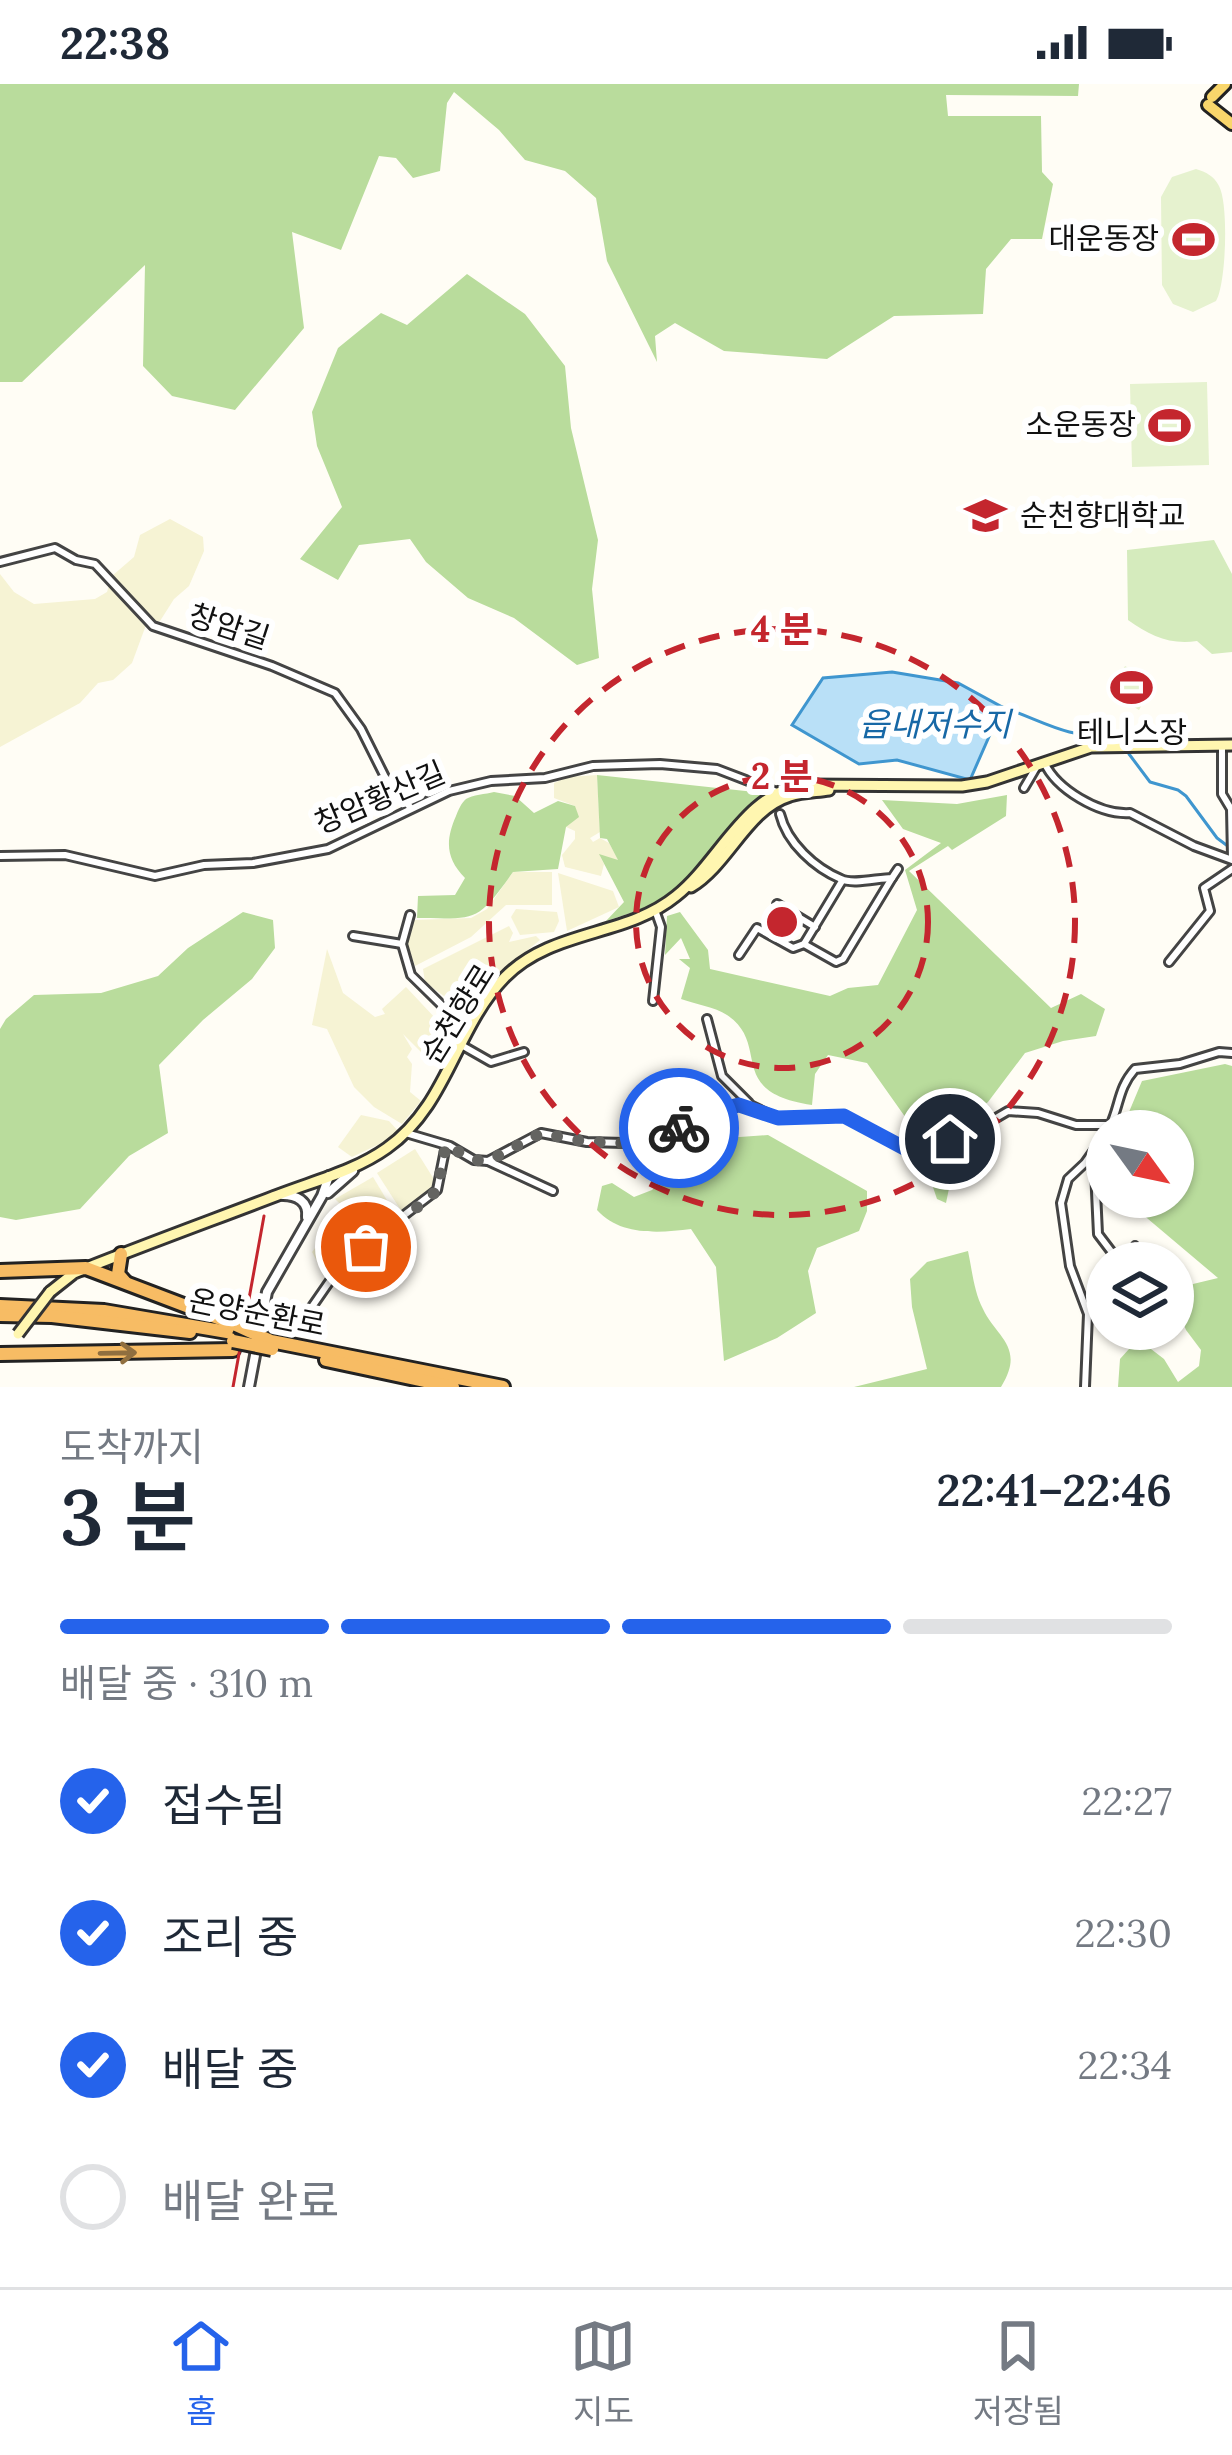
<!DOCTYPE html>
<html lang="ko">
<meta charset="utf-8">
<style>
:root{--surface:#fff;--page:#f6f6f7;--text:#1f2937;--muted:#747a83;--line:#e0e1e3;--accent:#2563eb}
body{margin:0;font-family:Lora,"Noto Sans KR",serif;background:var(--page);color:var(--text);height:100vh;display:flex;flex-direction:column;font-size:45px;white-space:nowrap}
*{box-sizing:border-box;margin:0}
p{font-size:39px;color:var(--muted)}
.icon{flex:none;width:66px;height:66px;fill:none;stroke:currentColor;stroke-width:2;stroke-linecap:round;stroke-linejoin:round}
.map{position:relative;height:1303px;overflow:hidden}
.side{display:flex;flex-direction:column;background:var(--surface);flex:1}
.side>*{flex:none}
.needle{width:78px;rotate:123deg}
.tools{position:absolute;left:1086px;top:1026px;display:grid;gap:24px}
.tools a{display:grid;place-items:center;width:108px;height:108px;border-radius:50%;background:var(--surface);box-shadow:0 3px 9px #0004;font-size:60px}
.pin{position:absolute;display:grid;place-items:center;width:102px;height:102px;color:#fff;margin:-51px;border:6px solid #fff;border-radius:50%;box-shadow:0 3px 12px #0007}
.courier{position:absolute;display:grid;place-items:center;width:120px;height:120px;margin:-60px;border:9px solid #2563eb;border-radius:50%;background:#fff;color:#222;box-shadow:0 3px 15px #0007}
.overview em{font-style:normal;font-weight:600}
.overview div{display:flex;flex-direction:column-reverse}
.overview{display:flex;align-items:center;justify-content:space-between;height:204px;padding:0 60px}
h1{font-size:78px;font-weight:600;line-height:90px}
.bar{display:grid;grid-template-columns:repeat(4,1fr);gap:18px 12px;align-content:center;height:144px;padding:0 60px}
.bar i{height:15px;border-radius:9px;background:var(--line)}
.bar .active{background:var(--accent)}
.bar p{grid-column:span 4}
ol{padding:0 60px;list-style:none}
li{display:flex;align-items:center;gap:36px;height:132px}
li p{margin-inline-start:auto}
li .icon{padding:12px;border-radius:50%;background:var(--accent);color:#fff;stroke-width:4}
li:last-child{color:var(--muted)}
li i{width:66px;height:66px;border:6px solid var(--line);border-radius:50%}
.status{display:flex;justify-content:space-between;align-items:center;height:84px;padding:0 60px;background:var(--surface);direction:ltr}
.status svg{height:33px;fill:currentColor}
.tabs{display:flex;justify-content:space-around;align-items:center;height:168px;border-top:3px solid var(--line);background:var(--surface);font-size:33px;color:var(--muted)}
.tabs a{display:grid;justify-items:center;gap:6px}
.tabs .active{color:var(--accent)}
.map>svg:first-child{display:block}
</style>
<div class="status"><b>22:38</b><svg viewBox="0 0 49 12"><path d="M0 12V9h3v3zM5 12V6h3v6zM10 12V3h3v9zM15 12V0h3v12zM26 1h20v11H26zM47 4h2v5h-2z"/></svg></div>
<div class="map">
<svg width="1232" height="1303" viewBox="0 0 1232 1303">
<rect width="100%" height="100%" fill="#fffdf5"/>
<g fill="#f6f3d4">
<polygon points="170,435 203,453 204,467 189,502 174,515 160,537 146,541 132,579 113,596 98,599 80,619 0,663 0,490 14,508 34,520 95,515 107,508 112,492 134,473 140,451"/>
<polygon points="597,691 600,748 590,754 593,758 600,754 609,759 619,777 600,772 604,780 601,792 565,783 562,771 575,755 575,747 566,743 575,722 554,714 554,699 568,693"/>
<polygon points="513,788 552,788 552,821 506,821 471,853 415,882 407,859 413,836 471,834 487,825"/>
<polygon points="558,789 613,807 619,823 567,847"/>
<polygon points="516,825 557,828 559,837 554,848 520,851 511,833"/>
<polygon points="509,842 513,849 509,858 536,852 540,856 501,888 469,931 425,898 423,885"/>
<polygon points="327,865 343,909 375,933 385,930 382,925 406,903 452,952 437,953 421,968 403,950 412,965 407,973 412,980 410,1008 421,1017 402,1040 374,1023 354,1003 327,945 312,941"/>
<polygon points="361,1031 389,1037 398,1047 388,1056 352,1073 338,1063"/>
<polygon points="415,1065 437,1100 433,1108 402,1128 377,1089"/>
<polygon points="373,1093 394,1128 370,1148 335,1115"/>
<polygon points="337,1121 370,1150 360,1161 345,1166 343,1175 326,1194 312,1168 328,1148 321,1138"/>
</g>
<path fill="#d5ebbd" d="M1214 456 1232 490V568L1212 570 1197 557C1170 561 1150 552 1128 536L1127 466Z"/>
<g fill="#b9dc9c">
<polygon points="0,0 1079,0 1078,12 946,11 948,32 1041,32 1042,88 1053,100 1042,155 1011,155 986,185 983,230 894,232 827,275 724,267 675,239 655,252 657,278 607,177 596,114 565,87 525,76 499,46 454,8 447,19 440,87 413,94 396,74 379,72 341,166 292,148 304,244 235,326 172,312 143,282 145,181 22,298 0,298"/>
<polygon points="467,190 525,230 565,282 571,344 598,456 592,505 599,574 577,581 514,534 468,514 426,478 410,455 359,461 338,496 300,475 342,423 317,362 312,328 338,264 381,229 407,241"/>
<polygon points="597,691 764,709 678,805 652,822 606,837 624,818 599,770 618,776 607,755 600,754"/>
<path d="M494 708 515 712 534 729 558 717 575 722 579 733 566 743 558 785 513 788C477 838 478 835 417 834L418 812 455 811 465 794C446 775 445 757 456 732 458 727 461 719 466 715 472 711 486 710 494 708Z"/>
<path d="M1007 711 1006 732 952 766 948 762 909 787 1051 924 1081 910 1105 925 1096 952 1063 957 1025 969 988 1018 963 1037 946 1119 937 1115 913 1044 867 979 828 971 815 990 812 1021C724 1008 772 961 727 931 715 923 695 920 681 915L690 884 679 875H690L681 854 665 871 667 832 680 828 708 866 710 885 830 912 848 904 878 901 917 826 905 786 941 759 903 745 882 716 957 720Z"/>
<polygon points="243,828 273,836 275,864 252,895 203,936 159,981 168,1049 129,1072 80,1125 16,1136 0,1133 0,945 6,935 34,911 101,909 158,892 188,864"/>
<polygon points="1225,980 1232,982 1232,1303 1118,1303 1120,1275 1138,1255 1164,1275 1178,1298 1199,1282 1201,1266 1186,1246 1173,1215 1193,1200 1218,1194 1122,1113 1173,1113 1173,1047 1121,1047 1142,997"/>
<path d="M699 1038 698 1056 768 1051 867 1107V1127L859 1147 817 1164 808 1187 816 1229 777 1254 724 1277 716 1183 691 1145C659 1149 620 1152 597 1126L602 1102 612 1099 634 1113 652 1106 659 1099 643 1064 668 1063 687 1043Z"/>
<path d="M968 1167C972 1186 974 1208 983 1225 996 1253 1026 1263 1001 1303H854L927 1285 912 1223 910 1195 927 1178Z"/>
</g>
<g fill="#e6f2cf">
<path d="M1196 85C1206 88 1214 92 1219 102 1229 120 1226 201 1216 217L1193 228 1173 220 1162 201 1161 113 1172 93Z"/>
<polygon points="1207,298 1209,381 1132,383 1130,300"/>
<polygon points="1125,582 1154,598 1139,626 1110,608"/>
</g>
<polygon fill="#b9e0f7" stroke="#3f96cf" stroke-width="3" points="892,588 958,599 1002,623 970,696 897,676 859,680 792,641 823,594"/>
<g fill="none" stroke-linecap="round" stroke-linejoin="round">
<g stroke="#3f96cf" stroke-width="3">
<path d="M1002 623C1046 638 1064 654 1114 652"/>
<polyline points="1129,670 1150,698 1178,706 1186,712 1217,754 1229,763"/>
</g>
<defs>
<polyline id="pedestrian" points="1135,1161 1151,1177 1149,1179"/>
<g id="minor">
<polyline points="0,478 55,464 76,476 95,480 153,542 272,582 335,609 361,645 385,693 410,723"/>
<polyline points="1222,661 1222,710 1231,725 1232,774"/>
<path d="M1044 678C1056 705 1099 731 1130 729L1194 762 1232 776"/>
<polyline points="1024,704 1037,682"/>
<path d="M780 730C787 759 815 784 841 795 853 801 878 794 892 794L898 785"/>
<polyline points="0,772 65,771 155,792 204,781 253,779 328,765 449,707 491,697 545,694 593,682 660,680 717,685 777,708"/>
<polyline points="842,797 804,860 836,878 843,875 892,794"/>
<polyline points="777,820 815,843"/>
<polyline points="410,831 402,860 411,891 467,946"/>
<polyline points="353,852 402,860"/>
<polyline points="739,871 757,844 793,864 804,860"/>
<polyline points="1169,878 1210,827 1204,804 1232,785"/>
<polyline points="653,917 661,843 655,826"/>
<polyline points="707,935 722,992 749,1019"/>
<polyline points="463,962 491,978 524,968"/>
<path d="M1110 1042C1120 1021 1118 1004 1135 985L1180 980 1219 968 1232 969"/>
<polyline points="406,1049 450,1062 474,1076 488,1077 541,1049 587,1058 661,1060 684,1039 739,1021 752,1022 777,1034 844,1032 906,1065 972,1048 1008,1027 1038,1029 1076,1041 1111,1041"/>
<polyline points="1106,1052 1095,1086 1098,1150 1120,1179"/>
<polyline points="488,1077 553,1107"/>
<polyline points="262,1222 302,1233 307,1230 343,1178 437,1106 446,1061"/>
<polyline points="1085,1303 1088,1230 1070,1182 1061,1119 1068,1095 1085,1079 1107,1048"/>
</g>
<g id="tertiary">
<polyline points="328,1109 353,1087"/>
<path d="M283 1111C296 1111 309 1117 307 1133"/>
<polyline points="249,1303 267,1208 322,1112 329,1092"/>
</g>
<g id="secondary">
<path d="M691 803C729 780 747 725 790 712 802 708 816 708 829 706"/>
<path d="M50 1208 74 1189C141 1162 210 1137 278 1111 314 1097 355 1087 387 1064 448 1021 455 944 505 893 552 845 626 853 676 812 719 778 745 709 803 701L962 702 987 698 1091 663 1232 661"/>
</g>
<g id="primary">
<polyline points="1212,13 1225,0"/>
<polyline points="1208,21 1232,40"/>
</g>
<g id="trunk">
<polyline points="121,1170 118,1190 125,1198"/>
<polyline points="0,1187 86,1184 236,1241"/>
<polyline points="0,1222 104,1227 233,1249"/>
<polyline points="0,1231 52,1232 190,1248"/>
<polyline points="271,1257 503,1303"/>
<polyline points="0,1270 233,1266"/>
<polyline points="326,1276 453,1303"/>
</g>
</defs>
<use href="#pedestrian" stroke="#444" stroke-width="10"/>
<use href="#minor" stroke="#444" stroke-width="12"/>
<use href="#tertiary" stroke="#444" stroke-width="14"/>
<use href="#secondary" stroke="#333" stroke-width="15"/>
<use href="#primary" stroke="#222" stroke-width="16"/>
<use href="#trunk" stroke="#222" stroke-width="18"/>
<use href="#pedestrian" stroke="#fff" stroke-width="4.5"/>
<use href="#minor" stroke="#fff" stroke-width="6"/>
<use href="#tertiary" stroke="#fff" stroke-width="8"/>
<use href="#secondary" stroke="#fff6b0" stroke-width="9"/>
<use href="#primary" stroke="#f9d66b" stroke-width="10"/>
<use href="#trunk" stroke="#f7bc64" stroke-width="12"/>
<polyline stroke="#c4262e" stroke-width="3" points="233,1303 264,1132"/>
<defs>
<polyline id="secondary-bridge" points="18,1250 50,1208"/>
<g id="trunk-bridge">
<polyline points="236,1241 271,1257"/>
<polyline points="233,1257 272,1265"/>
</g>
</defs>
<use href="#secondary-bridge" stroke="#333" stroke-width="15" stroke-linecap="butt"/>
<use href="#trunk-bridge" stroke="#222" stroke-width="18" stroke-linecap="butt"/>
<use href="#secondary-bridge" stroke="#fff6b0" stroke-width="9"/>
<use href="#trunk-bridge" stroke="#f7bc64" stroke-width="12"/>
</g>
<defs><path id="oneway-shaft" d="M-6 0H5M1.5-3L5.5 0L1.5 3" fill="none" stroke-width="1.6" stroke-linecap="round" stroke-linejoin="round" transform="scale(3)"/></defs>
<use stroke="#906f3f" href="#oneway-shaft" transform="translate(118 1269) rotate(-1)"/>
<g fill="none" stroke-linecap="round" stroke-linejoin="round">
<path stroke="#646461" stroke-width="12" stroke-dasharray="0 21.6" d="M366 1163C388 1140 416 1128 437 1106L446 1061 474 1076 488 1077 541 1049 587 1058 661 1060 679 1044"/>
<polyline stroke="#2563eb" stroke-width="15" points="679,1044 714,1027 739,1021 778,1034 844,1032 906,1065 950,1055"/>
</g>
<g fill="none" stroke="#c4262e" stroke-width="6" stroke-dasharray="21 15">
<circle cx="782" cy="838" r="146"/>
<circle cx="782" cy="838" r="293"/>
</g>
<defs>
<symbol id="stadium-bare" viewBox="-9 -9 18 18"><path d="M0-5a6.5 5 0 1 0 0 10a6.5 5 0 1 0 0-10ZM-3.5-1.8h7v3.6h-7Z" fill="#c4262e" stroke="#fff" stroke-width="2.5" paint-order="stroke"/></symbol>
<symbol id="university-bare" viewBox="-9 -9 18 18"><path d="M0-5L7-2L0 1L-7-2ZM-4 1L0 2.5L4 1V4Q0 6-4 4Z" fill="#c4262e" stroke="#fff" stroke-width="2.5" paint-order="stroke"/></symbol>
</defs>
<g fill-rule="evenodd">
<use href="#stadium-bare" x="1164" y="126" width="59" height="59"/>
<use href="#stadium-bare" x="1140" y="312" width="59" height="59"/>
<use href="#university-bare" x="956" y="402" width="59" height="59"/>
<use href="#stadium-bare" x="1102" y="574" width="59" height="59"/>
</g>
<g text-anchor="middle" stroke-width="12" stroke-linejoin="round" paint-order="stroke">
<g font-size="30" fill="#111" stroke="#fff" text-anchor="end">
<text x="1159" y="165">대운동장</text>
<text x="1136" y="351">소운동장</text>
<text x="1020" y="442" text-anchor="start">순천향대학교</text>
<text x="1132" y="659" text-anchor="middle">테니스장</text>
</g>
<g font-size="30" fill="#111" stroke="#fff">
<text transform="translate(229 543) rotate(18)" y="10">창암길</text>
<text transform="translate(380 714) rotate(-23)" y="10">창암황산길</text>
<text transform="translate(458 930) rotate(-58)" y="10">순천향로</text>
<text transform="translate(257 1229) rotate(11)" y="10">온양순환로</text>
</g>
<g font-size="33" font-style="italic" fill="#1768a6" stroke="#fff">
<text x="935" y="652">읍내저수지</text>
</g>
</g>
<circle cx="782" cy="838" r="18" fill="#c4262e" stroke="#fff" stroke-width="6"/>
<g font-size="36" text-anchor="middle" font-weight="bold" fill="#c4262e" stroke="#fff" stroke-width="12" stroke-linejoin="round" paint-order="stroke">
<text x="782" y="558">4 분</text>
<text x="782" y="705">2 분</text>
</g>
</svg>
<div class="tools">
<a><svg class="needle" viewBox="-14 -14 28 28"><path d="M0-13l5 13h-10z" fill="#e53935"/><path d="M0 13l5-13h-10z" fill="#747a83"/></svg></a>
<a><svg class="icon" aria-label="layers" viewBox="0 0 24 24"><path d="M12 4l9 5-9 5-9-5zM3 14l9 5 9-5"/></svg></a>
</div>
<div class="pin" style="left:366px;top:1163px;background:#ea580c"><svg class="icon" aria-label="bag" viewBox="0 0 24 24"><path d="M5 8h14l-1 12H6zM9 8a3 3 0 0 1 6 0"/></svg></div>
<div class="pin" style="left:950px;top:1055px;background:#1f2937"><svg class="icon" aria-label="home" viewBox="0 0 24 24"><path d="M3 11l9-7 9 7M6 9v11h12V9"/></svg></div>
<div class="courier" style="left:679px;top:1044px"><svg class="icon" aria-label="bike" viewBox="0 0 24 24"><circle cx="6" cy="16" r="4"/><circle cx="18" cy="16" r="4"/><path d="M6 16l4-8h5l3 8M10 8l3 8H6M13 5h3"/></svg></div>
</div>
<section class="side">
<div class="overview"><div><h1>3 분</h1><p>도착까지</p></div><em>22:41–22:46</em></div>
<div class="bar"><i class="active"></i><i class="active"></i><i class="active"></i><i></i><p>배달 중 · 310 m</p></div>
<ol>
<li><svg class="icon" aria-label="check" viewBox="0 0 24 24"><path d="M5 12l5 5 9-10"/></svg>접수됨<p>22:27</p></li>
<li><svg class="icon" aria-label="check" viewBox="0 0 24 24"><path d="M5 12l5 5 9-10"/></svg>조리 중<p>22:30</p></li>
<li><svg class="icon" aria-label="check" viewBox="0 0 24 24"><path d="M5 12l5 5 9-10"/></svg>배달 중<p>22:34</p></li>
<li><i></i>배달 완료</li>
</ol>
</section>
<nav class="tabs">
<a class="active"><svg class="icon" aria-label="home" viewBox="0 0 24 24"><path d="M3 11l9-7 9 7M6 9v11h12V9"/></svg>홈</a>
<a><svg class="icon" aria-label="map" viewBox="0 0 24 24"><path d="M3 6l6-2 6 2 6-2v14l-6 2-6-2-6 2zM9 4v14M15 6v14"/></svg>지도</a>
<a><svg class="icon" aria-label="saved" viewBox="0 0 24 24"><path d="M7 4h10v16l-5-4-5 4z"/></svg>저장됨</a>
</nav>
